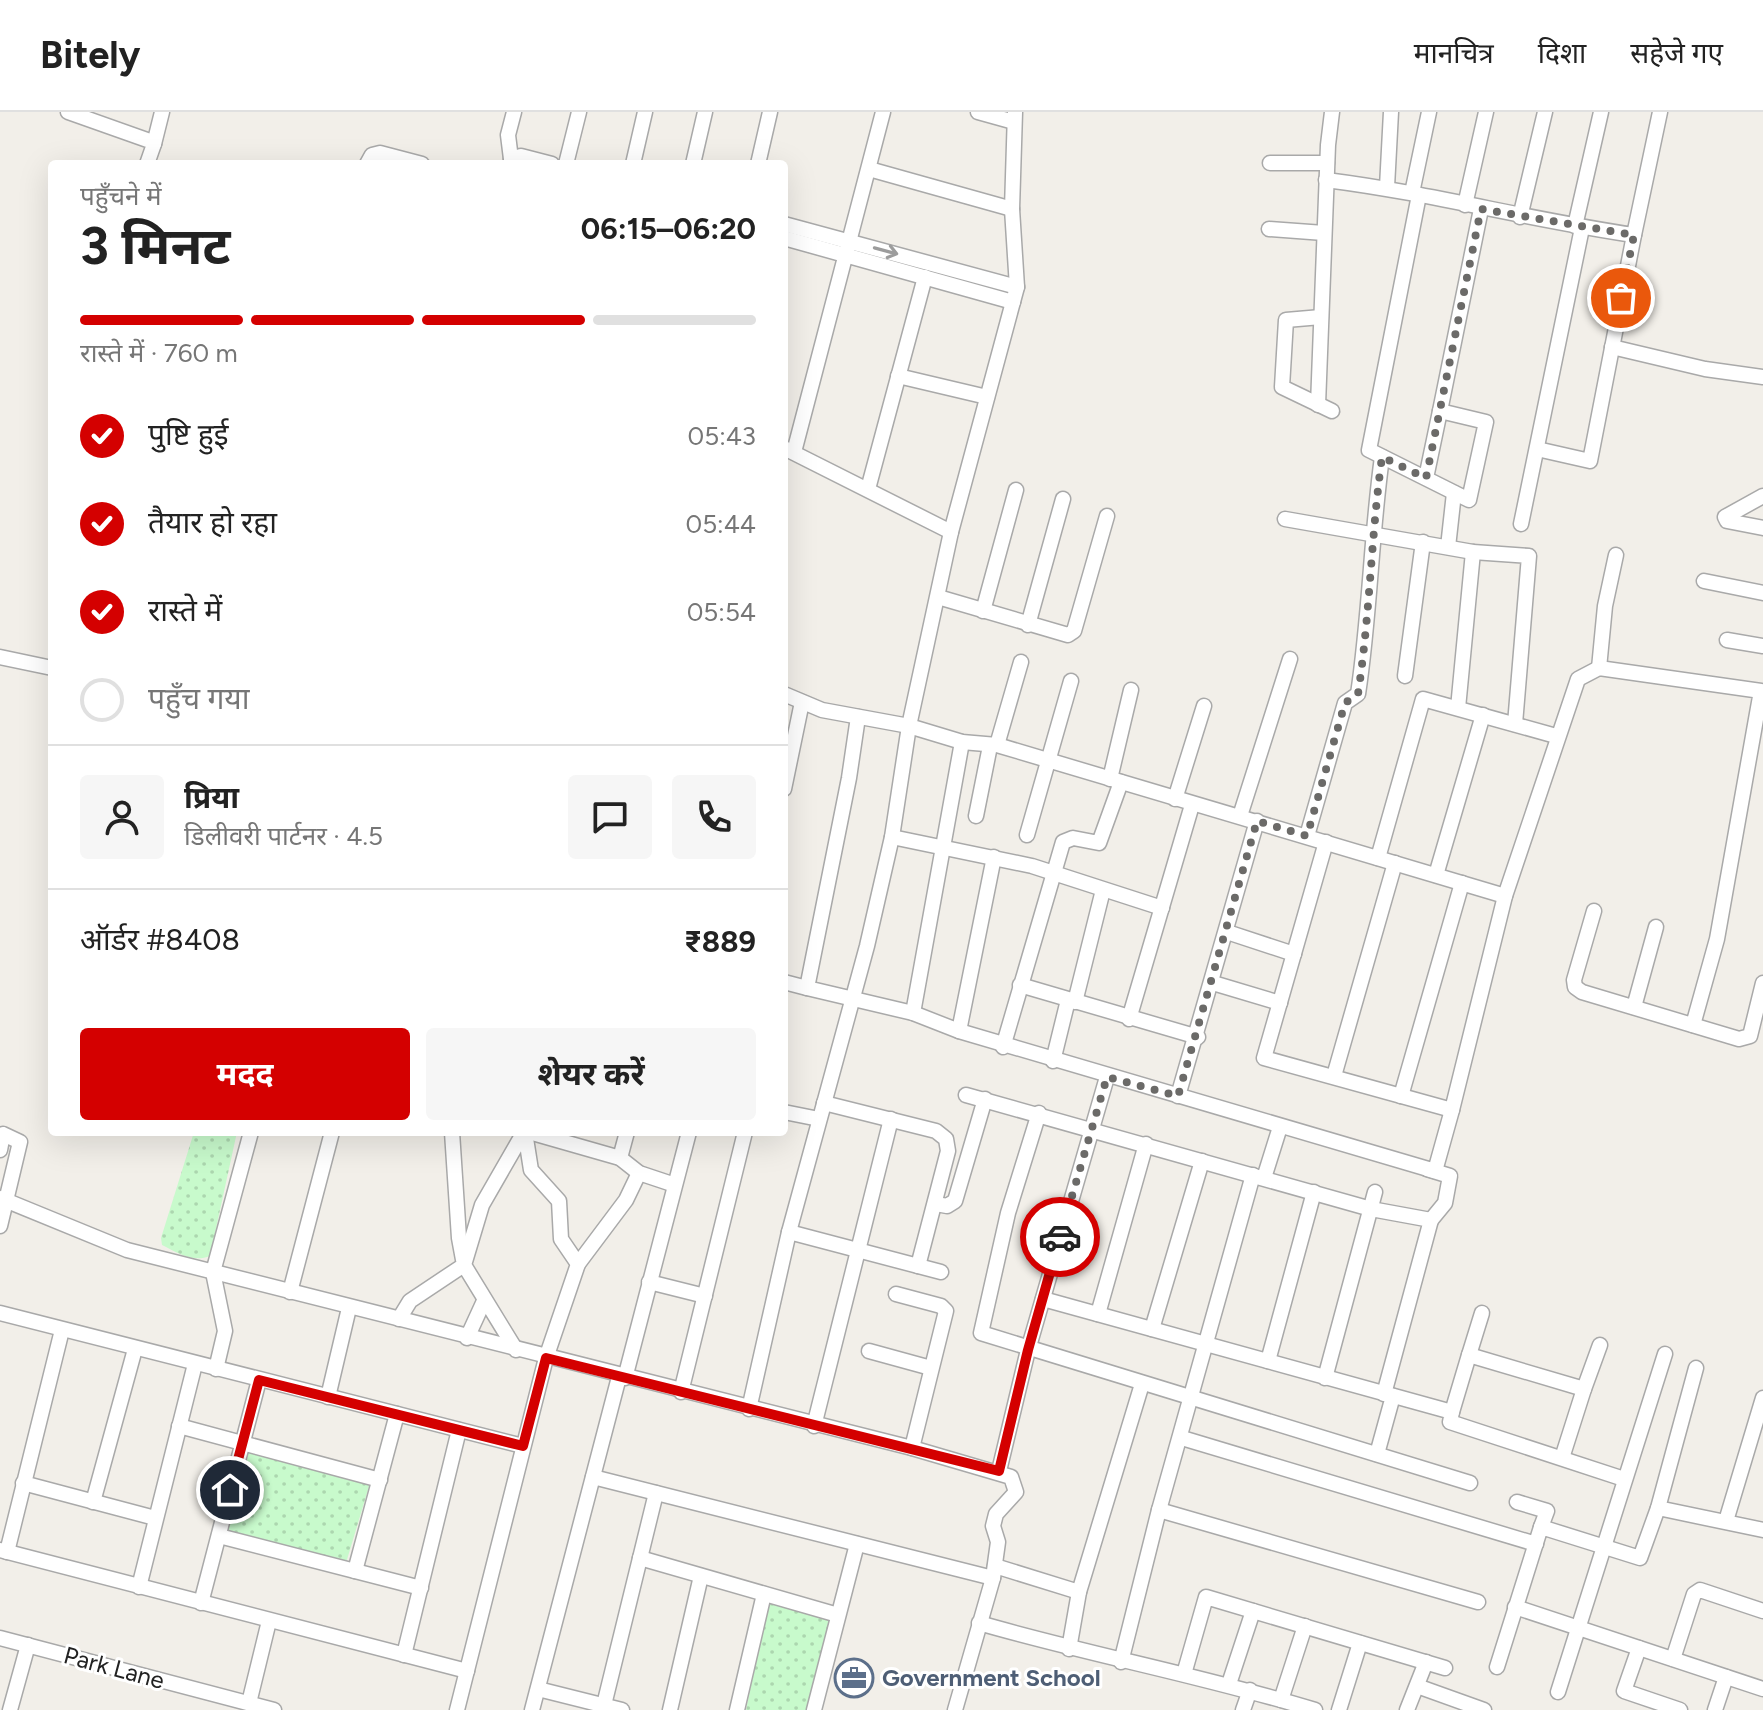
<!DOCTYPE html>
<html lang="hi">
<meta charset="utf-8">
<style>
:root{--surface:#fff;--page:#f6f6f6;--text:#222;--muted:#767676;--line:#e0e0e0;--accent:#d40000}
body{margin:0;font-family:Figtree,"Noto Sans Devanagari",sans-serif;background:var(--page);color:var(--text);height:100vh;display:flex;flex-direction:column;font-size:30px;white-space:nowrap}
*{box-sizing:border-box;margin:0}
p{font-size:26px;color:var(--muted)}
.icon{flex:none;width:44px;height:44px;fill:none;stroke:currentColor;stroke-width:2;stroke-linecap:round;stroke-linejoin:round}
.map{position:relative;flex:1;overflow:hidden}
.sheet{position:absolute;left:48px;top:48px;width:740px;height:976px;display:flex;flex-direction:column;background:var(--surface);border-radius:8px;box-shadow:0 8px 32px #0002}
.sheet>*{flex:none}
.pin{position:absolute;display:grid;place-items:center;width:68px;height:68px;color:#fff;margin:-34px;border:4px solid #fff;border-radius:50%;box-shadow:0 2px 8px #0007}
.courier{position:absolute;display:grid;place-items:center;width:80px;height:80px;margin:-40px;border:6px solid #d40000;border-radius:50%;background:#fff;color:#222;box-shadow:0 2px 10px #0007}
.headline em{font-style:normal;font-weight:700}
.headline div{display:flex;flex-direction:column-reverse}
.headline{display:flex;align-items:center;justify-content:space-between;height:136px;padding:0 32px}
h1{font-size:52px;font-weight:700;line-height:60px}
.bar{display:grid;grid-template-columns:repeat(4,1fr);gap:12px 8px;align-content:center;height:96px;padding:0 32px}
.bar i{height:10px;border-radius:6px;background:var(--line)}
.bar .current{background:var(--accent)}
.bar p{grid-column:span 4}
.line{display:flex;align-items:center;gap:20px;padding:0 32px;border-top:2px solid var(--line)}
.line div{flex:1}
.round{display:grid;place-items:center;flex:none;width:84px;height:84px;border-radius:8px;background:var(--page)}
ol{padding:0 32px;list-style:none}
li{display:flex;align-items:center;gap:24px;height:88px}
li p{margin-inline-start:auto}
li .icon{padding:8px;border-radius:50%;background:var(--accent);color:#fff;stroke-width:4}
li:last-child{color:var(--muted)}
li i{width:44px;height:44px;border:4px solid var(--line);border-radius:50%}
.button{display:flex;gap:16px;margin-top:auto;padding:16px 32px}
.button a{flex:1;height:92px;border-radius:8px;background:var(--accent);color:#fff;font-size:32px;font-weight:700;line-height:92px;text-align:center}
.button a+a{background:var(--page);color:var(--text)}
header{display:flex;align-items:center;gap:48px;box-sizing:border-box;height:112px;padding:0 40px;background:var(--surface);border-bottom:2px solid var(--line)}
header strong{font-size:38px}
nav{display:flex;gap:44px;margin-inline-start:auto;font-size:28px}
.map>svg:first-child{display:block}
</style>
<header>
<strong>Bitely</strong>
<nav><a>मानचित्र</a><a>दिशा</a><a>सहेजे गए</a></nav>
</header>
<div class="map">
<svg width="1763" height="1598" viewBox="0 0 1763 1598">
<defs>
<pattern id="park-dots" width="8" height="8" patternUnits="userSpaceOnUse" patternTransform="scale(2)"><rect width="8" height="8" fill="#c8facc"/><path d="M2 2h.1M6 6h.1" fill="none" stroke="#acd6af" stroke-width="1.8" stroke-linecap="round"/></pattern>
</defs>
<rect width="100%" height="100%" fill="#f2efe9"/>
<g fill="url(#park-dots)">
<path d="M194 1020H237L210 1144C193 1151 178 1141 162 1133L161 1126Z"/>
<polygon points="246,1338 370,1371 346,1451 227,1418"/>
<polygon points="768,1489 830,1508 807,1598 746,1598"/>
</g>
<g fill="none" stroke-linecap="round" stroke-linejoin="round">
<defs>
<g id="minor">
<polyline points="68,0 150,29 154,32 147,52"/>
<polyline points="978,0 1014,10"/>
<polyline points="154,32 162,0"/>
<polyline points="511,47 508,23 514,0"/>
<polyline points="1270,51 1327,51"/>
<polyline points="367,52 372,43 380,41 422,52"/>
<polyline points="513,52 511,47 521,44 552,52"/>
<polyline points="566,52 579,0"/>
<polyline points="633,52 645,0"/>
<polyline points="693,52 705,0"/>
<polyline points="758,52 770,0"/>
<polyline points="869,57 1012,97"/>
<path d="M1326 68C1430 81 1530 108 1634 123L1660 0"/>
<polyline points="1387,75 1391,0"/>
<polyline points="1412,81 1429,0"/>
<polyline points="1419,83 1369,338 1469,388 1486,310 1440,299 1426,366"/>
<polyline points="1465,93 1486,0"/>
<polyline points="1520,105 1545,0"/>
<polyline points="784,112 1017,175"/>
<polyline points="1575,114 1601,0"/>
<polyline points="1269,117 1324,121"/>
<polyline points="784,126 1013,190"/>
<polyline points="1321,205 1286,208 1282,275 1332,299"/>
<polyline points="1612,235 1705,257 1763,265"/>
<polyline points="898,264 987,285"/>
<polyline points="1318,293 1328,33 1332,0"/>
<polyline points="1440,299 1481,97"/>
<polyline points="784,336 951,420"/>
<polyline points="1537,337 1590,349 1634,123"/>
<polyline points="794,340 883,0"/>
<polyline points="868,377 925,165"/>
<polyline points="1763,384 1725,405 1727,409 1763,416"/>
<polyline points="1285,407 1473,440 1529,444 1515,612"/>
<polyline points="1521,412 1582,116"/>
<polyline points="1448,435 1454,381"/>
<polyline points="1704,469 1763,481"/>
<polyline points="938,485 1068,523 1074,519 1107,404"/>
<polyline points="983,499 1016,378"/>
<polyline points="1028,513 1063,387"/>
<polyline points="1727,528 1763,534"/>
<polyline points="0,545 52,556"/>
<polyline points="1599,556 1605,494 1616,443"/>
<polyline points="1405,564 1423,430"/>
<polyline points="784,582 822,598 909,614 962,630 997,633 1505,784"/>
<polyline points="1458,596 1473,440"/>
<polyline points="858,605 849,666 807,876 913,901 959,919 994,745"/>
<polyline points="997,633 1021,550"/>
<polyline points="1110,667 1131,578"/>
<polyline points="784,677 802,590"/>
<polyline points="1175,687 1204,594"/>
<polyline points="976,704 990,634"/>
<polyline points="1240,704 1290,547"/>
<polyline points="1027,723 1071,569"/>
<path d="M1307 724 1345 591 1358 582C1370 503 1371 424 1382 345"/>
<polyline points="892,725 1032,754 1162,796"/>
<polyline points="1326,730 1264,946 1452,998 1505,784 1578,567 1599,556 1761,579 1717,827 1693,913"/>
<polyline points="1378,746 1423,587 1556,624"/>
<polyline points="1436,763 1483,603"/>
<polyline points="1594,799 1574,868 1575,875 1582,880 1739,927 1750,924 1763,871"/>
<polyline points="1227,820 1294,842"/>
<polyline points="784,870 807,876"/>
<polyline points="1213,871 1280,891"/>
<polyline points="1020,873 1198,925"/>
<polyline points="1075,890 1103,778"/>
<polyline points="1634,895 1656,815"/>
<polyline points="913,901 962,630"/>
<polyline points="1129,907 1192,693"/>
<polyline points="959,919 1435,1059 1452,998"/>
<polyline points="1003,935 1063,730 1073,726 1099,731 1121,670"/>
<polyline points="1053,949 1068,888"/>
<polyline points="1334,964 1395,751"/>
<polyline points="966,983 1371,1097 1431,1108 1384,1282"/>
<polyline points="1178,984 1257,709"/>
<polyline points="1401,984 1462,771"/>
<polyline points="824,991 936,1019 946,1027 948,1039 918,1154"/>
<polyline points="784,1000 819,1007"/>
<polyline points="1039,1001 1008,1101 981,1221 1470,1371"/>
<polyline points="529,1020 620,1046 639,1061 672,1072"/>
<polyline points="0,1038 3,1022 20,1030 0,1114"/>
<polyline points="620,1046 627,1020"/>
<polyline points="1427,1057 1450,1064 1445,1091 1431,1108"/>
<polyline points="1264,1066 1280,1015"/>
<polyline points="0,1086 127,1138 912,1336 1011,1365 1016,1380 996,1402 993,1414 998,1430 993,1466 955,1598"/>
<polyline points="936,1092 947,1094 955,1089 985,987"/>
<polyline points="789,1120 941,1160"/>
<polyline points="578,1152 626,1088 639,1061"/>
<polyline points="649,1170 705,1184"/>
<polyline points="290,1180 332,1020"/>
<polyline points="896,1182 941,1194 946,1199 912,1336"/>
<polyline points="1043,1187 1452,1300 1450,1310 1624,1367"/>
<polyline points="0,1201 523,1334"/>
<polyline points="1098,1202 1146,1032"/>
<polyline points="399,1207 410,1189 464,1153 459,1126 452,1020"/>
<polyline points="1152,1217 1202,1049"/>
<polyline points="467,1226 484,1189"/>
<polyline points="516,1238 464,1153 482,1093 524,1020"/>
<polyline points="869,1239 931,1256"/>
<polyline points="1469,1243 1482,1201"/>
<polyline points="1268,1249 1314,1080"/>
<polyline points="216,1257 225,1219 213,1160 251,1020"/>
<polyline points="625,1266 689,1020"/>
<polyline points="1325,1266 1375,1080"/>
<polyline points="681,1280 745,1020"/>
<polyline points="328,1285 349,1196"/>
<polyline points="749,1297 789,1120 867,834 892,725 909,614 951,420 1017,175 1012,97 1015,0"/>
<polyline points="1452,1300 1469,1243 1584,1277 1600,1233"/>
<polyline points="179,1314 380,1368"/>
<polyline points="814,1314 891,1007"/>
<polyline points="1182,1326 1536,1432"/>
<polyline points="1377,1342 1393,1284"/>
<polyline points="1562,1346 1584,1277"/>
<polyline points="999,1359 1028,1238 1107,965"/>
<polyline points="593,1365 993,1466"/>
<polyline points="23,1371 155,1406"/>
<polyline points="93,1390 135,1237"/>
<polyline points="1517,1390 1547,1399 1541,1415"/>
<polyline points="1658,1396 1763,1418"/>
<polyline points="1159,1398 1478,1490"/>
<polyline points="1726,1409 1763,1286"/>
<polyline points="219,1424 421,1476"/>
<polyline points="0,1438 467,1559"/>
<polyline points="7,1440 62,1218"/>
<polyline points="640,1446 838,1503"/>
<polyline points="995,1454 1079,1480"/>
<polyline points="355,1459 397,1302"/>
<polyline points="139,1475 195,1252"/>
<polyline points="201,1491 259,1268"/>
<polyline points="1515,1495 1763,1577"/>
<path d="M979 1511C1090 1543 1204 1564 1315 1598"/>
<polyline points="0,1526 274,1598"/>
<polyline points="1639,1536 1624,1579 1680,1598"/>
<polyline points="1069,1537 1079,1480 1142,1272"/>
<polyline points="404,1543 459,1318"/>
<polyline points="1673,1547 1694,1482 1700,1478 1763,1499"/>
<polyline points="1121,1550 1159,1398 1253,1063"/>
<polyline points="1497,1555 1541,1415 1640,1446 1658,1396 1696,1256"/>
<polyline points="1184,1562 1206,1485 1445,1556"/>
<polyline points="1229,1572 1253,1499"/>
<polyline points="1417,1574 1484,1598"/>
<polyline points="538,1577 622,1598"/>
<polyline points="1558,1580 1665,1242"/>
<polyline points="1281,1588 1305,1514"/>
<polyline points="249,1591 269,1509"/>
<polyline points="604,1593 656,1381"/>
<polyline points="10,1598 28,1533"/>
<polyline points="457,1598 546,1246 578,1152 561,1127 559,1089 531,1058 525,1020"/>
<polyline points="532,1598 619,1265"/>
<polyline points="670,1598 701,1464"/>
<polyline points="737,1598 764,1482"/>
<polyline points="814,1598 857,1432"/>
<polyline points="1243,1598 1250,1578"/>
<polyline points="1339,1598 1360,1531"/>
<polyline points="1407,1598 1426,1550"/>
<polyline points="1715,1598 1726,1565"/>
</g>
</defs>
<use href="#minor" stroke="#a9a9a9" stroke-width="17"/>
<use href="#minor" stroke="#fff" stroke-width="14"/>
</g>
<defs><path id="oneway-shaft" d="M-6 0H5M1.5-3L5.5 0L1.5 3" fill="none" stroke-width="1.6" stroke-linecap="round" stroke-linejoin="round" transform="scale(2)"/></defs>
<use stroke="#9c9c9c" href="#oneway-shaft" transform="translate(886 139) rotate(15)"/>
<g fill="none" stroke-linecap="round" stroke-linejoin="round">
<path stroke="#6b6a68" stroke-width="8" stroke-dasharray="0 14.4" d="M1060 1125 1107 965 1178 984 1257 709 1307 724 1345 591 1358 582C1370 503 1371 424 1382 345L1426 366 1481 97 1634 123 1621 186"/>
<polyline stroke="#d40000" stroke-width="10" points="230,1378 259,1268 523,1334 546,1246 999,1359 1028,1238 1060,1125"/>
</g>
<defs>
<symbol id="office-ring" viewBox="-11 -11 22 22"><circle r="9.5" fill="#fff" stroke="#5c6f8a" stroke-width="1.5"/><path d="M-6-3h4V-5.5h4V-3h4V5H-6ZM-1-4.5V-3h2v-1.5ZM-6 0V1H6V0Z" fill="#5c6f8a"/></symbol>
</defs>
<g fill-rule="evenodd">
<use href="#office-ring" x="832" y="1544" width="44" height="44"/>
</g>
<g text-anchor="middle" stroke-width="6" stroke-linejoin="round" paint-order="stroke">
<g font-size="24" fill="#222" stroke="#fff">
<text transform="translate(114 1556) rotate(15)" y="8">Park Lane</text>
</g>
<g font-size="24" font-weight="bold" fill="#4e5e75" stroke="#fff" text-anchor="start">
<text x="882" y="1574">Government School</text>
</g>
</g>
</svg>
<div class="pin" style="left:1621px;top:186px;background:#ea580c"><svg class="icon" aria-label="bag" viewBox="0 0 24 24"><path d="M5 8h14l-1 12H6zM9 8a3 3 0 0 1 6 0"/></svg></div>
<div class="pin" style="left:230px;top:1378px;background:#1f2937"><svg class="icon" aria-label="home" viewBox="0 0 24 24"><path d="M3 11l9-7 9 7M6 9v11h12V9"/></svg></div>
<div class="courier" style="left:1060px;top:1125px"><svg class="icon" aria-label="car" viewBox="0 0 24 24"><path d="M5 17H2v-5l4-1 3-4h7l3 4 3 1v5h-3M9 17h6M6 11h13"/><circle cx="7" cy="17" r="2"/><circle cx="17" cy="17" r="2"/></svg></div>
<section class="sheet">
<div class="headline"><div><h1>3 मिनट</h1><p>पहुँचने में</p></div><em>06:15–06:20</em></div>
<div class="bar"><i class="current"></i><i class="current"></i><i class="current"></i><i></i><p>रास्ते में · 760 m</p></div>
<ol>
<li><svg class="icon" aria-label="check" viewBox="0 0 24 24"><path d="M5 12l5 5 9-10"/></svg>पुष्टि हुई<p>05:43</p></li>
<li><svg class="icon" aria-label="check" viewBox="0 0 24 24"><path d="M5 12l5 5 9-10"/></svg>तैयार हो रहा<p>05:44</p></li>
<li><svg class="icon" aria-label="check" viewBox="0 0 24 24"><path d="M5 12l5 5 9-10"/></svg>रास्ते में<p>05:54</p></li>
<li><i></i>पहुँच गया</li>
</ol>
<div class="line" style="height:144px"><a class="round"><svg class="icon" aria-label="person" viewBox="0 0 24 24"><circle cx="12" cy="8" r="4"/><path d="M4 21q1-7 8-7t8 7"/></svg></a><div><b>प्रिया</b><p>डिलीवरी पार्टनर · 4.5</p></div><a class="round"><svg class="icon" aria-label="chat" viewBox="0 0 24 24"><path d="M4 5h16v11H9l-5 4z"/></svg></a><a class="round"><svg class="icon" aria-label="phone" viewBox="0 0 24 24"><path d="M5 4h4l2 5-3 2q2 4 5 5l2-3 5 2v4C11 20 4 13 5 4z"/></svg></a></div>
<div class="line" style="height:104px"><div>ऑर्डर #8408</div><b>₹889</b></div>
<div class="button"><a>मदद</a><a>शेयर करें</a></div>
</section>
</div>
